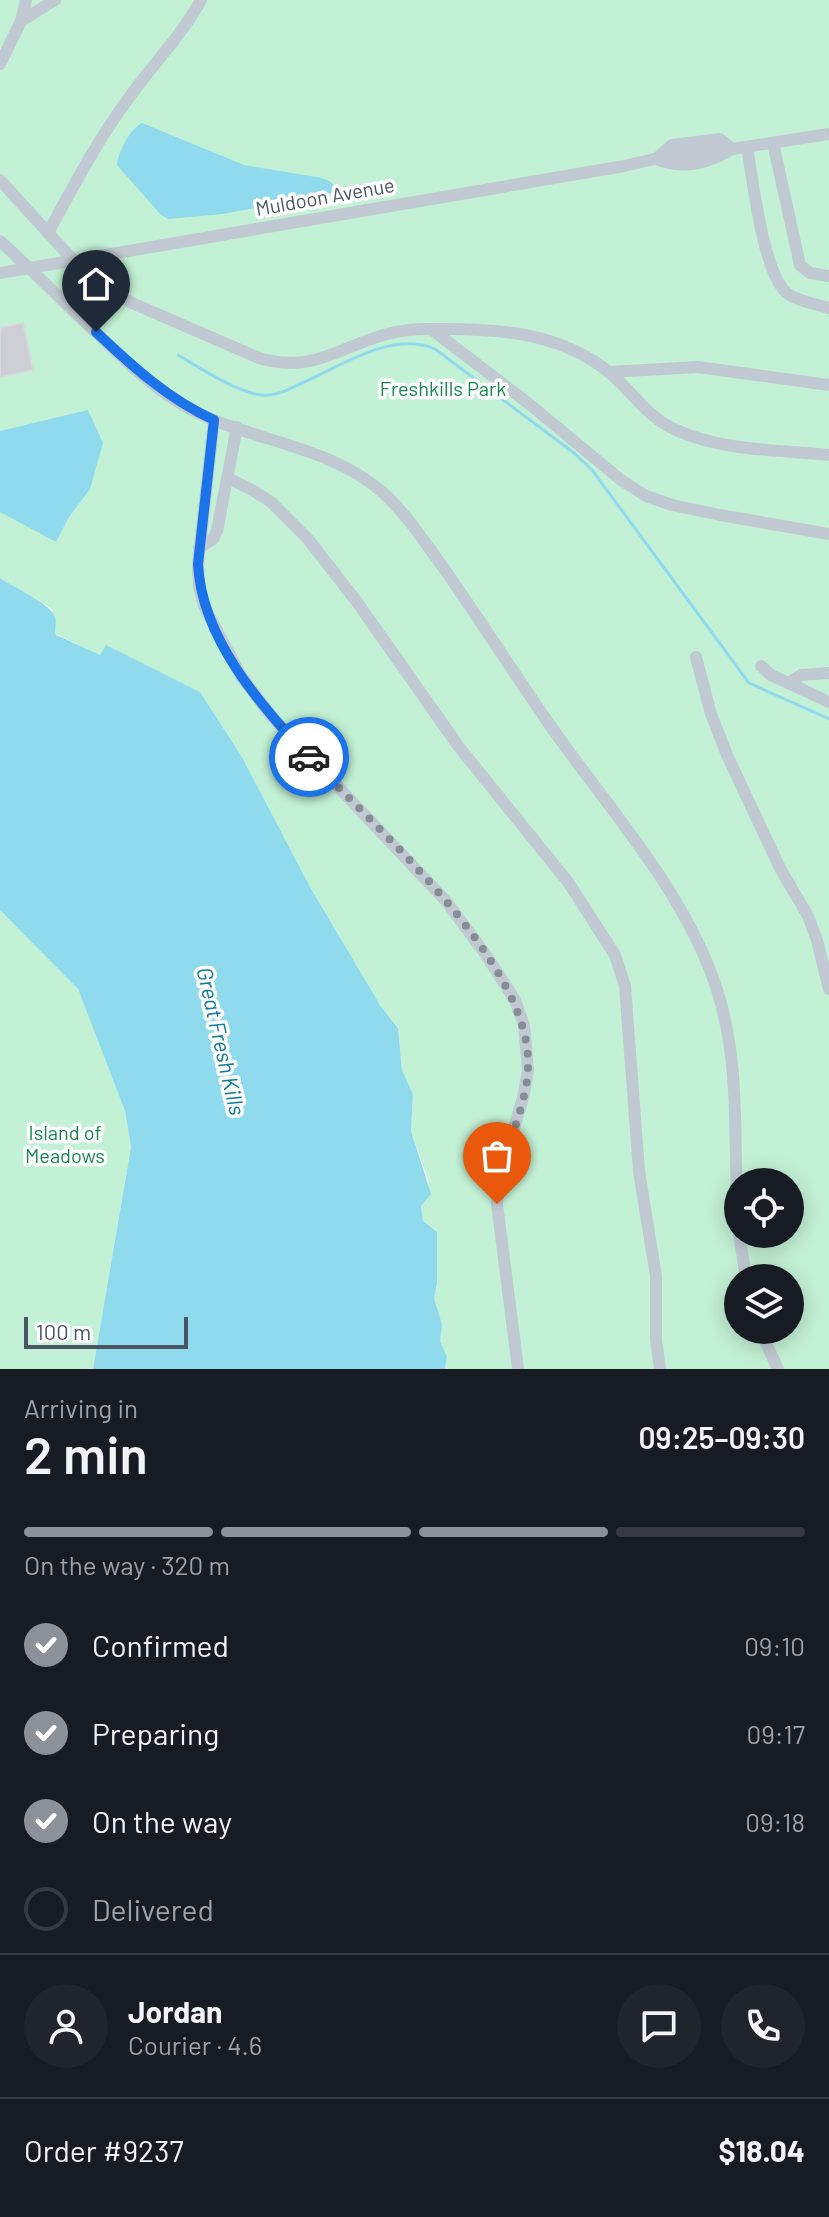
<!DOCTYPE html>
<meta charset="utf-8">
<style>
:root{--surface:#171b24;--page:#20242c;--text:#f1f3f6;--muted:#9ea1a6;--line:#363941;--accent:#8c9099}
body{margin:0;font-family:Barlow,sans-serif;background:var(--page);color:var(--text);height:100vh;display:flex;flex-direction:column;font-size:30px;white-space:nowrap}
*{box-sizing:border-box;margin:0}
p{font-size:26px;color:var(--muted)}
.icon{flex:none;width:44px;height:44px;fill:none;stroke:currentColor;stroke-width:2;stroke-linecap:round;stroke-linejoin:round}
.map{position:relative;height:1369px;overflow:hidden}
.details{display:flex;flex-direction:column;background:var(--surface);flex:1}
.details>*{flex:none}
.fabs{position:absolute;left:724px;top:1168px;display:grid;gap:16px}
.fabs a{display:grid;place-items:center;width:80px;height:80px;border-radius:50%;background:var(--surface);box-shadow:0 4px 20px #0003;font-size:40px}
.scale{position:absolute;left:24px;bottom:20px;width:164px;box-sizing:border-box;padding-left:8px;border:4px solid #4a5661;border-top:0;font-size:22px;line-height:28px;white-space:nowrap;color:#4a5661;-webkit-text-stroke:6px #fff;paint-order:stroke}
.pin{position:absolute;display:grid;place-items:center;width:68px;height:68px;color:#fff;margin:-82px -34px;border-radius:50% 50% 50% 0;rotate:-45deg;box-shadow:0 0 8px #0007}
.pin .icon{rotate:45deg}
.courier{position:absolute;display:grid;place-items:center;width:80px;height:80px;margin:-40px;border:6px solid #1a73e8;border-radius:50%;background:#fff;color:#222;box-shadow:0 2px 10px #0007}
.head em{font-style:normal;font-weight:600}
.head div{display:flex;flex-direction:column-reverse}
.head{display:flex;align-items:center;justify-content:space-between;height:136px;padding:0 24px}
h1{font-size:52px;font-weight:600;line-height:60px}
.bar{display:grid;grid-template-columns:repeat(4,1fr);gap:12px 8px;align-content:center;height:96px;padding:0 24px}
.bar i{height:10px;border-radius:6px;background:var(--line)}
.bar .on{background:var(--accent)}
.bar p{grid-column:span 4}
.line{display:flex;align-items:center;gap:20px;padding:0 24px;border-top:2px solid var(--line)}
.line div{flex:1}
.round{display:grid;place-items:center;flex:none;width:84px;height:84px;border-radius:42px;background:var(--page)}
ol{padding:0 24px;list-style:none}
li{display:flex;align-items:center;gap:24px;height:88px}
li p{margin-inline-start:auto}
li .icon{padding:8px;border-radius:50%;background:var(--accent);color:#fff;stroke-width:4}
li:last-child{color:var(--muted)}
li i{width:44px;height:44px;border:4px solid var(--line);border-radius:50%}
.map>svg:first-child{display:block}
</style>
<div class="map">
<svg width="829" height="1369" viewBox="0 0 829 1369">
<rect width="100%" height="100%" fill="#f5f3f3"/>
<g fill="#c3f1d5" fill-rule="evenodd">
<path d="M0 0H829V1369H445L447 1357 440 1341 441 1325 434 1298 437 1284V1232L423 1221 421 1206 429 1182 411 1131 413 1094 402 1070 398 1027 380 1005 310 887 242 757 200 692 106 646 100 656 56 634 52 609 0 578ZM738 1182H790V1234H738ZM738 1278H790V1330H738Z"/>
<polygon points="0,910 78,989 125,1111 131,1147 93,1369 0,1369"/>
</g>
<g fill="#90daee">
<path d="M142 123 244 165 322 178 331 182 337 190 329 194 223 214 168 219 161 215 117 165C118 152 130 129 142 123Z"/>
<polygon points="88,410 103,443 90,489 69,517 56,542 0,512 0,431"/>
<path d="M0 578C12 586 50 604 55 616 57 622 54 628 56 635L100 655 106 645 200 692 242 757 310 887 380 1005 398 1028 402 1070 413 1094 411 1131 431 1194 421 1206 423 1221 437 1232V1284L434 1298 442 1325 440 1341 447 1357 445 1369H93L131 1147 125 1111 78 989 0 910Z"/>
</g>
<g fill="none" stroke-linecap="round" stroke-linejoin="round">
<path stroke="#90daee" stroke-width="3" d="M178 355C200 368 236 392 261 395 275 397 290 389 302 383 341 366 393 330 435 349L574 453 592 470 749 683 829 719"/>
</g>
<polygon fill="#cdcfd5" stroke="#d7d9de" stroke-width="2" points="23,323 33,370 0,377 0,328"/>
<g fill="none" stroke-linecap="round" stroke-linejoin="round">
<g stroke="#c1cad2" stroke-width="12">
<polyline points="21,21 55,0"/>
<polyline points="0,64 21,21 26,0"/>
<path d="M720 139 732 149C708 164 683 170 656 159L672 145Z"/>
<polyline points="773,143 800,265 810,273 829,276"/>
<path d="M747 147C753 180 763 275 788 294 800 302 815 304 829 308"/>
<path d="M0 180 93 282 132 303 259 358C313 374 339 347 387 334 402 330 416 329 431 329L528 403 621 480 646 496 672 505 720 515 829 534"/>
<path d="M48 233C73 187 97 141 128 99 152 65 180 38 201 0"/>
<path d="M0 241C34 272 66 304 99 335 127 362 156 391 190 409 250 441 328 445 381 491 402 509 419 534 435 556 473 609 508 664 545 718 604 804 687 892 718 993 741 1068 733 1143 738 1219"/>
<polyline points="0,273 624,166 676,154 732,149 829,134"/>
<path d="M431 329C494 328 559 331 610 373 632 391 647 417 674 429 720 451 779 450 829 455"/>
<polyline points="609,372 698,367 829,385"/>
<polyline points="214,420 198,564 199,587 204,606 241,676 273,718 446,901 486,955 515,1000 524,1025 528,1070 524,1094 500,1176 497,1204 518,1369"/>
<polyline points="228,478 252,490 271,502 308,539 357,602 459,747 568,882 615,955 625,986 639,1171 656,1276 656,1340 660,1369"/>
<polyline points="199,548 213,539 217,531 237,427"/>
<polyline points="696,657 711,714 727,755 781,870 808,916 817,940 829,989"/>
<polyline points="761,666 771,675 829,702"/>
<polyline points="789,683 801,675 829,673"/>
<polyline points="739,1234 746,1278"/>
<polyline points="760,1330 778,1369"/>
</g>
</g>
<g fill="none" stroke-linecap="round" stroke-linejoin="round">
<path stroke="#868d94" stroke-width="8" stroke-dasharray="0 14.4" d="M309 757C377 830 533 964 528 1068 526 1115 498 1157 497 1204"/>
<path stroke="#1a73e8" stroke-width="10" d="M96 332C132 366 168 399 214 420L198 564C202 640 260 704 309 757"/>
</g>
<g text-anchor="middle" stroke-width="7" stroke-linejoin="round" paint-order="stroke">
<g font-size="20" fill="#4a5661" stroke="#fff">
<text transform="translate(325 197) rotate(-10)" y="7">Muldoon Avenue</text>
</g>
<g font-size="20" fill="#17864f" stroke="#fff">
<text x="443" y="396">Freshkills Park</text>
<text x="65" y="1140">Island of<tspan x="65" dy="23">Meadows</tspan></text>
</g>
<g font-size="22" font-style="italic" fill="#0c7c9b" stroke="#fff">
<text transform="translate(221 1041) rotate(77)" y="8">Great Fresh Kills</text>
</g>
</g>
</svg>
<div class="fabs">
<a><svg class="icon" aria-label="locate" viewBox="0 0 24 24"><circle cx="12" cy="12" r="6"/><path d="M12 2v4M12 18v4M2 12h4M18 12h4"/></svg></a>
<a><svg class="icon" aria-label="layers" viewBox="0 0 24 24"><path d="M12 4l9 5-9 5-9-5zM3 14l9 5 9-5"/></svg></a>
</div>
<div class="scale">100 m</div>
<div class="pin" style="left:497px;top:1204px;background:#ea580c"><svg class="icon" aria-label="bag" viewBox="0 0 24 24"><path d="M5 8h14l-1 12H6zM9 8a3 3 0 0 1 6 0"/></svg></div>
<div class="pin" style="left:96px;top:332px;background:#1f2937"><svg class="icon" aria-label="home" viewBox="0 0 24 24"><path d="M3 11l9-7 9 7M6 9v11h12V9"/></svg></div>
<div class="courier" style="left:309px;top:757px"><svg class="icon" aria-label="car" viewBox="0 0 24 24"><path d="M5 17H2v-5l4-1 3-4h7l3 4 3 1v5h-3M9 17h6M6 11h13"/><circle cx="7" cy="17" r="2"/><circle cx="17" cy="17" r="2"/></svg></div>
</div>
<section class="details">
<div class="head"><div><h1>2 min</h1><p>Arriving in</p></div><em>09:25–09:30</em></div>
<div class="bar"><i class="on"></i><i class="on"></i><i class="on"></i><i></i><p>On the way · 320 m</p></div>
<ol>
<li><svg class="icon" aria-label="check" viewBox="0 0 24 24"><path d="M5 12l5 5 9-10"/></svg>Confirmed<p>09:10</p></li>
<li><svg class="icon" aria-label="check" viewBox="0 0 24 24"><path d="M5 12l5 5 9-10"/></svg>Preparing<p>09:17</p></li>
<li><svg class="icon" aria-label="check" viewBox="0 0 24 24"><path d="M5 12l5 5 9-10"/></svg>On the way<p>09:18</p></li>
<li><i></i>Delivered</li>
</ol>
<div class="line" style="height:144px"><a class="round"><svg class="icon" aria-label="person" viewBox="0 0 24 24"><circle cx="12" cy="8" r="4"/><path d="M4 21q1-7 8-7t8 7"/></svg></a><div><b>Jordan</b><p>Courier · 4.6</p></div><a class="round"><svg class="icon" aria-label="chat" viewBox="0 0 24 24"><path d="M4 5h16v11H9l-5 4z"/></svg></a><a class="round"><svg class="icon" aria-label="phone" viewBox="0 0 24 24"><path d="M5 4h4l2 5-3 2q2 4 5 5l2-3 5 2v4C11 20 4 13 5 4z"/></svg></a></div>
<div class="line" style="height:104px"><div>Order #9237</div><b>$18.04</b></div>
</section>
